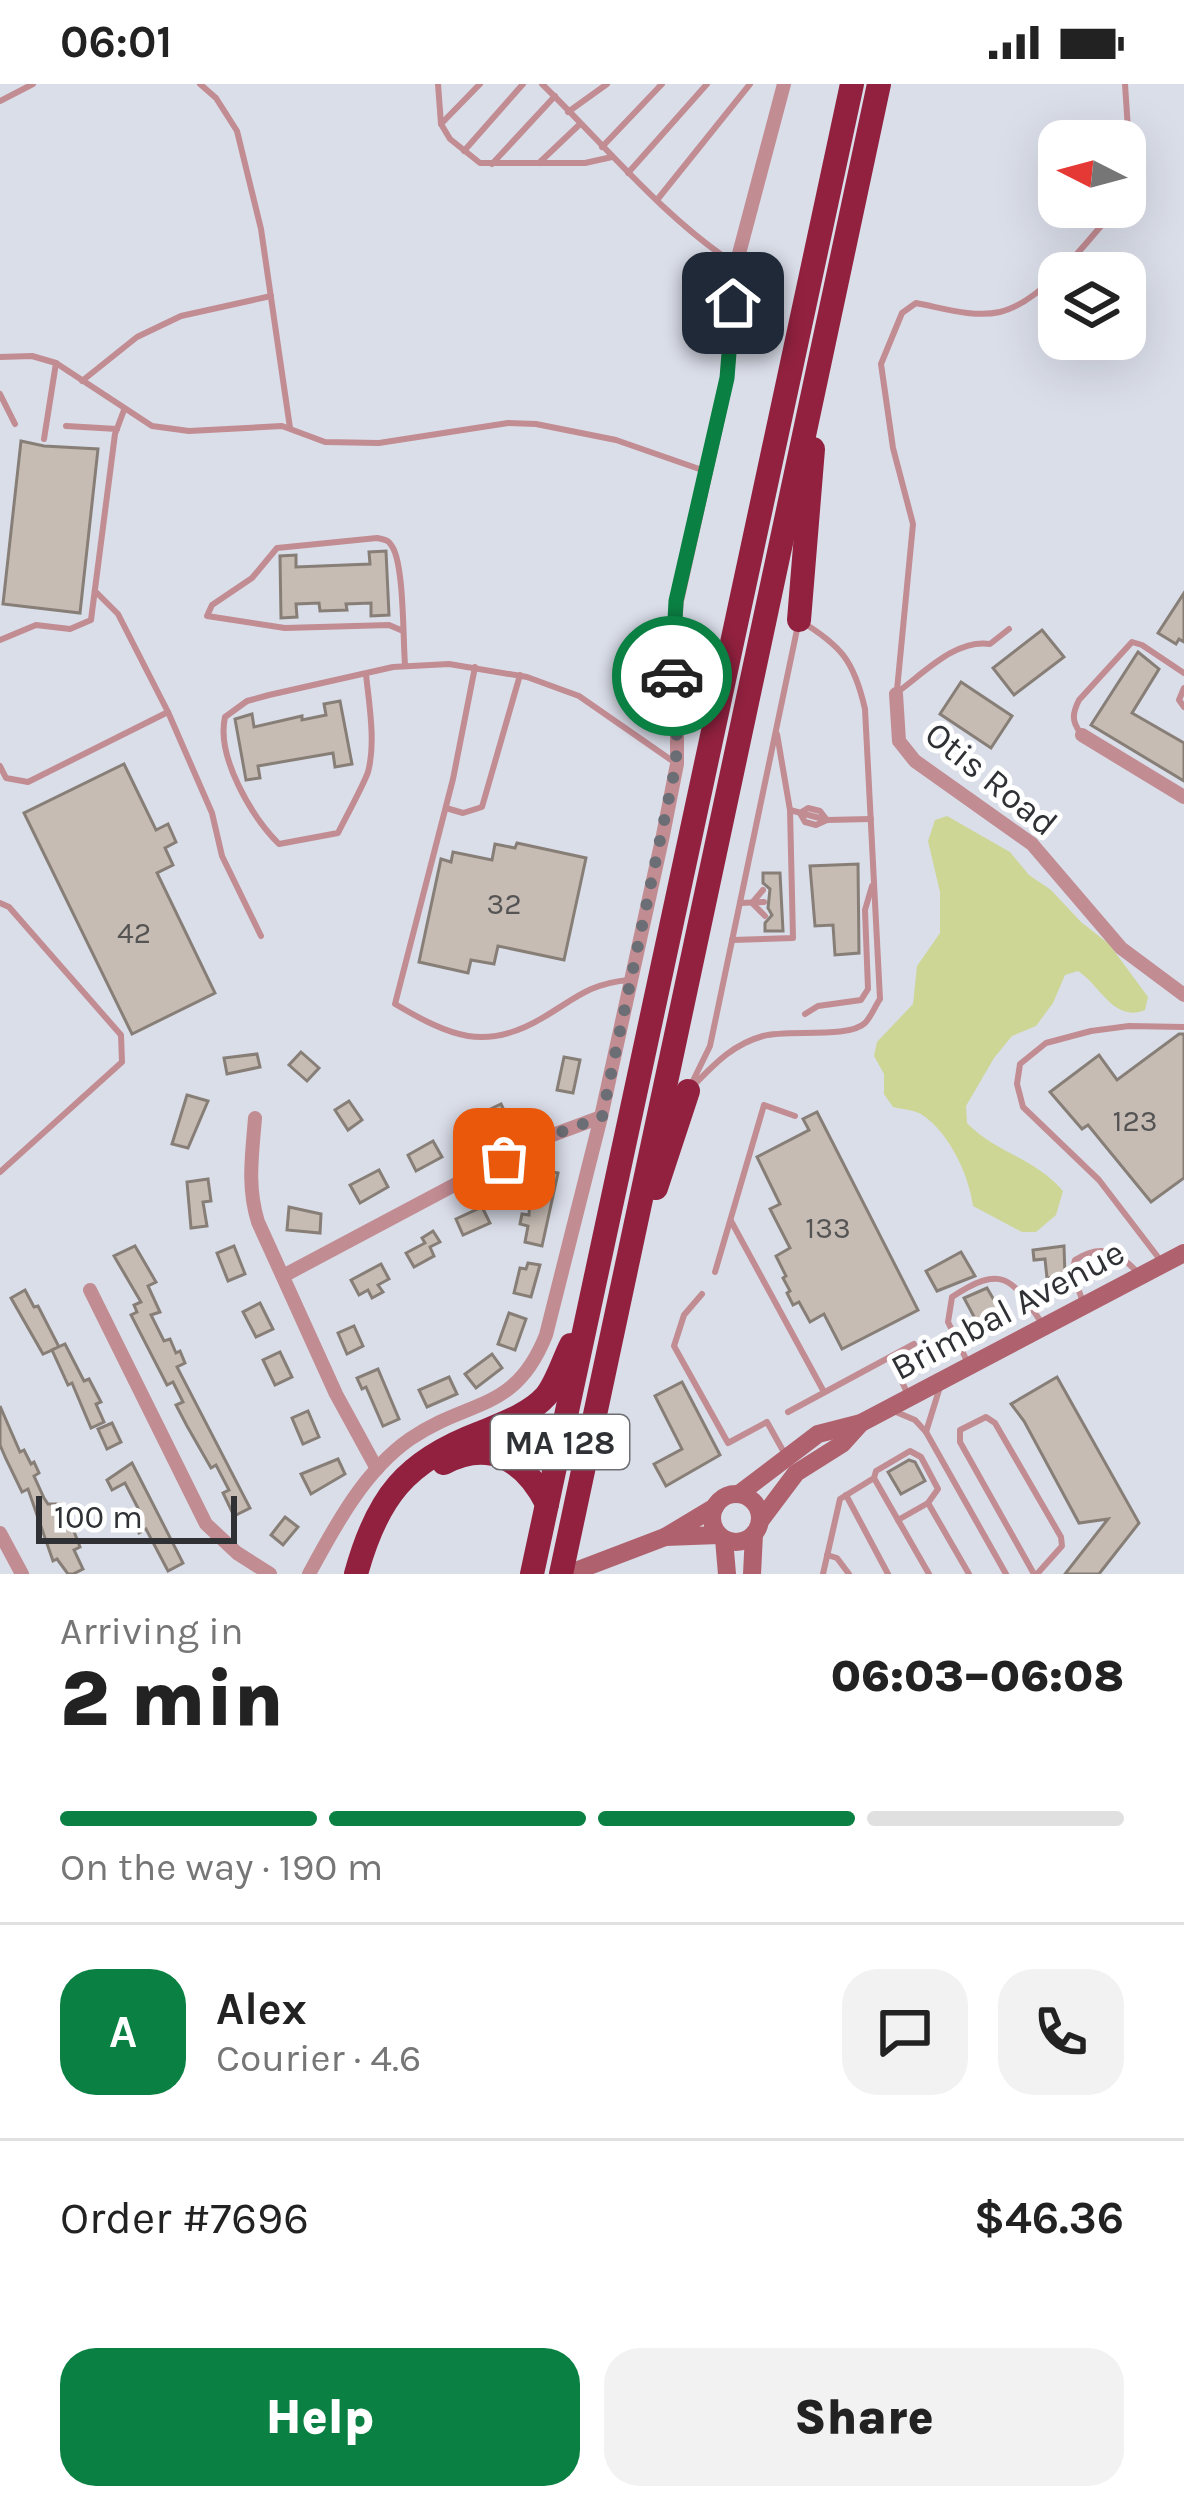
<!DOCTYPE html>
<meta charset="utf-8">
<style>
:root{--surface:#fff;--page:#f2f2f2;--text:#222;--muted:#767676;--line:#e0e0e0;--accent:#0b8043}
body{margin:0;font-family:Karla,sans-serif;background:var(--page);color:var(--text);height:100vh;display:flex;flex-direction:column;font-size:45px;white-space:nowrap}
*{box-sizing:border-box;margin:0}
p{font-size:39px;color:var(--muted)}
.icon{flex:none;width:66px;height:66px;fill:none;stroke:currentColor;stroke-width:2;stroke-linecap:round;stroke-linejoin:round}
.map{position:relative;height:1490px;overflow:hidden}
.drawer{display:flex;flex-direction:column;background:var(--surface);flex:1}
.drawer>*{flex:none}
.needle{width:78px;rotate:276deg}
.fabs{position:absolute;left:1038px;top:36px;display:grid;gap:24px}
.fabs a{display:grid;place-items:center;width:108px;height:108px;border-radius:24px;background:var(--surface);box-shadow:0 12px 48px #0002;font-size:60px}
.scale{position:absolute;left:36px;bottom:30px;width:201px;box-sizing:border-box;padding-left:12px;border:6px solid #2f3135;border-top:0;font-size:33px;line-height:42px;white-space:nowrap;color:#2f3135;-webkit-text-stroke:9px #fff;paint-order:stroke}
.pin{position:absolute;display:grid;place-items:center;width:102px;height:102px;color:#fff;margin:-51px;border-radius:24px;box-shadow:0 6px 18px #0006}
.courier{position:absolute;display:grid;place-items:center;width:120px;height:120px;margin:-60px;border:9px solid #0b8043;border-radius:50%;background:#fff;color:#222;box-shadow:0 3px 15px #0007}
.overview em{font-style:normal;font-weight:800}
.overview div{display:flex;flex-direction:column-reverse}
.overview{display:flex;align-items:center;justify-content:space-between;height:204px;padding:0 60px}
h1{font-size:78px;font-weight:800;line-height:90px}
.bar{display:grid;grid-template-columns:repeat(4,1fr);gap:18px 12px;align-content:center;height:144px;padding:0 60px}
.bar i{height:15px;border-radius:9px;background:var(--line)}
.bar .on{background:var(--accent)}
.bar p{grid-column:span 4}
.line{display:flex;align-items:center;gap:30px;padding:0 60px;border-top:3px solid var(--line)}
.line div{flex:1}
.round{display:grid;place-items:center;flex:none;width:126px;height:126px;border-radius:36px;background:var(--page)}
.cta{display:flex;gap:24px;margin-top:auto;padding:24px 60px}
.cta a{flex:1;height:138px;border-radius:36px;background:var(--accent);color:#fff;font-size:48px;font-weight:800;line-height:138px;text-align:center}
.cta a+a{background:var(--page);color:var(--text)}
.status{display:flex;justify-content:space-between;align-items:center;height:84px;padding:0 60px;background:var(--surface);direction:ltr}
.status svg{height:33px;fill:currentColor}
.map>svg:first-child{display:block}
</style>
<div class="status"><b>06:01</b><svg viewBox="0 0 49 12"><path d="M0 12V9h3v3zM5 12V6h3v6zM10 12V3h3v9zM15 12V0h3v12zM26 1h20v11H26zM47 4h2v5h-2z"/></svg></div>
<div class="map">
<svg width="1184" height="1490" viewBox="0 0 1184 1490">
<rect width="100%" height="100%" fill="#dadee9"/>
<path fill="#cdd695" d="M947 732 1010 768 1029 791 1051 806 1081 838 1109 860 1148 913 1145 926C1114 939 1100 901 1078 887L1065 891 1053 919 1036 942 1012 952 994 974 966 1022 967 1039C997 1070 1034 1073 1063 1107L1056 1131 1036 1148H1022L973 1122C969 1091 949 1048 921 1030 914 1026 901 1025 893 1023L884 1010V990L874 972 877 958 913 920 917 882 940 849V808L928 757 935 736Z"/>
<g fill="#c6bcb4" stroke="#877f77" stroke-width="3">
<polygon points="21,357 44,362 98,365 80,529 3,520"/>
<polygon points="386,467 389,531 371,532 371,519 346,520 347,526 320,527 319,519 296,520 297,533 281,534 280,472 296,471 296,483 370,480 369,468"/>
<polygon points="1184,509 1184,558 1179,555 1176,560 1158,549"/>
<polygon points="1042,546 1064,573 1014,611 993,584"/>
<polygon points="1138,568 1159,585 1132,629 1184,659 1184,697 1091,641"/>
<polygon points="961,598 1012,632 991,664 940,630"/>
<polygon points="340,617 352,680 335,683 333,669 258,682 260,694 246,696 235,635 252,630 254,643 302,632 302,636 326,631 324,620"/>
<polygon points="124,680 156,746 168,740 176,758 165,764 173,781 157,789 215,909 132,950 24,729"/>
<polygon points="517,759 586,774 564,876 498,862 494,880 471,876 468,889 419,878 441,775 451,778 453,768 492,776 495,760 515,764"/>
<polygon points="858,780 859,869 835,871 833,841 815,842 810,782"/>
<polygon points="763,789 780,789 783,847 765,847 765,839 772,831 768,824 770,805 763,799"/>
<polygon points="1179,950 1184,950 1184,1094 1151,1118 1088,1041 1082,1045 1050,1008 1099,971 1117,996"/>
<polygon points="301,968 319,984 307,997 289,981"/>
<polygon points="257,970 260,983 227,990 224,974"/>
<polygon points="564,973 580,976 573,1009 557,1006"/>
<polygon points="187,1011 208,1017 188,1064 172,1060"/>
<polygon points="349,1017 362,1036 348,1046 335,1026"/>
<polygon points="501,1020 509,1037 480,1051 472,1034"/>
<polygon points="817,1028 918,1226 842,1265 824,1230 810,1238 799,1218 793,1221 787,1209 790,1207 783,1194 786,1192 776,1172 790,1164 770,1125 780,1120 757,1073 809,1046 803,1035"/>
<polygon points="433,1057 442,1073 416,1087 408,1071"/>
<polygon points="379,1086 388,1103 360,1119 350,1101"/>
<polygon points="541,1086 558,1089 542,1162 525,1158 528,1142 520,1140 522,1130 529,1131 531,1097 538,1098"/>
<polygon points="208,1095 211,1117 203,1118 207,1142 191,1144 187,1098"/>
<polygon points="289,1123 321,1130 320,1149 287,1146"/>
<polygon points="482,1123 490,1139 463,1151 456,1135"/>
<polygon points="433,1147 440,1158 430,1163 434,1172 414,1183 406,1169 425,1159 422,1154"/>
<polygon points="135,1162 156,1198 148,1202 160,1228 151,1231 164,1257 170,1255 176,1269 180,1267 185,1279 177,1283 250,1424 234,1432 223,1409 229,1406 216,1381 211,1384 187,1342 176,1321 183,1318 173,1298 167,1301 131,1231 137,1228 134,1221 141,1218 114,1172"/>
<polygon points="234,1162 245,1190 228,1197 217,1169"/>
<polygon points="1064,1162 1065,1192 1047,1194 1045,1175 1034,1176 1033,1166"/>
<polygon points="961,1168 975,1192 937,1207 926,1187"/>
<circle cx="1091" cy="1185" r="10"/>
<polygon points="528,1179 540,1181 531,1213 514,1209 520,1184 526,1185"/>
<polygon points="381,1180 389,1195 378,1201 383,1208 372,1214 368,1206 359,1211 351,1196"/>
<polygon points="987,1204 1002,1230 979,1242 964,1214"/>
<polygon points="25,1206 34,1223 38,1222 59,1263 43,1270 11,1214"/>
<polygon points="260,1219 273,1245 256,1253 243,1228"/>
<polygon points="509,1229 526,1235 515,1266 498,1260"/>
<polygon points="354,1242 363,1262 347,1270 338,1249"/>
<polygon points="65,1260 84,1297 89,1295 101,1318 96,1320 104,1338 91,1344 72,1299 68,1301 52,1266"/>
<polygon points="280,1268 292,1293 275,1301 263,1276"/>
<polygon points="492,1270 502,1284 476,1304 465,1290"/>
<polygon points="378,1285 399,1335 383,1342 366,1303 362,1305 357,1294"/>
<polygon points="449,1293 457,1310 427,1323 419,1306"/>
<polygon points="1057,1293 1139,1439 1099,1490 1065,1490 1108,1435 1079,1439 1024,1337 1011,1320"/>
<polygon points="682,1298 720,1371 666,1402 654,1380 682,1365 655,1312"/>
<polygon points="0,1322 20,1368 24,1366 31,1380 34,1378 39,1389 34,1392 44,1414 48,1420 63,1420 68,1432 80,1463 74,1466 83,1485 73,1490 68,1490 57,1475 53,1477 28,1405 22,1408 6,1375 0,1361"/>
<polygon points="308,1327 319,1353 303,1360 292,1334"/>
<polygon points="112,1339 121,1358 107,1365 98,1345"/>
<polygon points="338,1375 345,1390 311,1410 301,1390"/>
<polygon points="909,1376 915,1378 925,1397 901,1410 888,1388"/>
<polygon points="132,1379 183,1479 168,1487 146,1445 139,1449 131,1433 140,1428 125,1399 112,1406 107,1396"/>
<polygon points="285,1433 298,1443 283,1461 271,1451"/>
</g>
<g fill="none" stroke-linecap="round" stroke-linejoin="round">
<g stroke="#c28c93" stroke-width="6">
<polyline points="200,0 216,14 237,47 261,145 290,344"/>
<polyline points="438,0 441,40 450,55 480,79 585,79 612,73"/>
<path d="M542 0C604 60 660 130 733 179"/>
<polyline points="0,17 33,0"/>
<polyline points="568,28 607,0"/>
<polyline points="441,40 480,0"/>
<polyline points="602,63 662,0"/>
<polyline points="464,67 523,0"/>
<polyline points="539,79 580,40"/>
<polyline points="492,80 555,12"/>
<polyline points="628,89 707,0"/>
<polyline points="1125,114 1130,76 1125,0"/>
<polyline points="657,116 750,0"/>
<polyline points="0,273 32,272 56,279 152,342 189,347 282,342 325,358 379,359 508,339 536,340 616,356 705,387"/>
<polyline points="82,297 137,253 181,232 271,212"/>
<polyline points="0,310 15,340"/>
<polyline points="66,342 117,345"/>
<polyline points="44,355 56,279"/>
<polyline points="95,507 118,530 168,628 212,729 222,772 261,852"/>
<path d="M799 536C842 562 854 577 865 625L880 915C875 922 871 933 865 939 848 955 788 945 763 952 730 961 711 984 688 1007L710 962Z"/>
<path d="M403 547 389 541 285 544 207 532 212 521 252 494 277 464 377 454C386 456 388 455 393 464 404 484 403 555 405 581"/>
<polyline points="0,556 36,541 70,545 91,536 115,350 124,326"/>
<path d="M475 583 453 695 395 920C450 952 485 969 544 933 576 914 589 900 628 896"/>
<path d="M366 590C369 620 376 658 368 688 364 700 345 735 338 749L279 760C252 733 216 673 225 633L247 617 269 611 393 583 449 580 527 593 579 612 674 678"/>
<polyline points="1184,604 1179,616 1184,623"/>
<path d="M897 606 913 440 893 364 881 280 902 229 916 219C943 224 973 234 1000 228 1043 218 1089 155 1117 123"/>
<path d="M899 607C925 588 956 555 990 560L1009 545"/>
<path d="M1080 648C1071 637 1073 628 1079 616L1132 558 1142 561 1184 589"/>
<polyline points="0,682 6,694 28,698 168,628"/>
<polyline points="446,724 463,729 482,723 520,591"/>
<polygon points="808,724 820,727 827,736 816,741 805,738 800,729"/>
<polyline points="790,726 827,736 871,735"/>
<polyline points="763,806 752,819 765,832"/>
<polyline points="0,819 9,823 121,951 122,978 0,1088"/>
<polyline points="740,819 764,818"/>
<polyline points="732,856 793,854 790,726 777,650"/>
<polyline points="805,930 818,922 861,916 868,905 865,826 872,802"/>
<polyline points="731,1137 824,1308"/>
<polyline points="1161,1177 1099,1096 1023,1023 1017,1000 1020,980 1046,959 1091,947 1129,942 1184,943"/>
<polyline points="715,1188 764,1021 795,1032"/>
<polyline points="702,1210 684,1231 674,1262 728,1359 767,1338 786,1372"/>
<path d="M1083 1218 1072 1188 1075 1176C1101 1159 1118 1167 1138 1189"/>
<polyline points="891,1273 908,1311"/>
<path d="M967 1277 948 1238 952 1213C1001 1181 1011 1192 1041 1238"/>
<polyline points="788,1328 914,1260"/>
<polyline points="896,1328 915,1336 926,1348 1006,1490"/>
<polyline points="926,1348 939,1306"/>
<polyline points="846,1411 888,1490"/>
<polyline points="928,1419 969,1490"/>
<polyline points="898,1436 929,1490"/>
<polyline points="827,1471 837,1474 849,1490"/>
<polyline points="823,1490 840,1415 874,1394 898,1436 928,1419 938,1405 921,1373 910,1367 876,1387 874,1394"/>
<polyline points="1034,1490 960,1358 960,1346 986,1333 995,1339 1061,1453 1062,1462 1037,1490"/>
</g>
<g stroke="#c28c93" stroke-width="14">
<polyline points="896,610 899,657 915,677 1032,760 1121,864 1184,911"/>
<polyline points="1082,651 1184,713"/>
<path d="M255 1034C252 1071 247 1103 258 1138L336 1310 377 1385"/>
<polyline points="283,1192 539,1056 601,1033"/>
<polyline points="90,1206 206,1440 237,1469 270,1490"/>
<polyline points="0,1449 22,1490"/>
<path d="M309 1490C335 1442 364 1387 410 1355 470 1314 515 1329 546 1251L601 1033 663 751 677 680V631L671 589 677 517 727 294 736 181 784 0"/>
</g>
<g stroke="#af626e" stroke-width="18">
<polyline points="739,1410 818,1350 861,1339 1184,1169"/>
<circle cx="736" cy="1434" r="24"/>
<polyline points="760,1437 796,1389 842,1360 861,1339"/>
<polyline points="665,1453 719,1451"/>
<polyline points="724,1455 727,1490"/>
<polyline points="568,1490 665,1453 715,1423"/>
<polyline points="752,1490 754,1450"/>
</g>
<g stroke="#91213f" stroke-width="24">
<polyline points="799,536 813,365"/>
<polyline points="656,1104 688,1007"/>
<path d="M444 1379C491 1354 526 1378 547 1420"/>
<path d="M356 1490C377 1413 406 1377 480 1349 502 1340 530 1330 546 1312 557 1298 563 1277 571 1261"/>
<polyline points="532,1490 852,0"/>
<polyline points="561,1490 879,0"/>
</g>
</g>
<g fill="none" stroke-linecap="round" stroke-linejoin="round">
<polyline stroke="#6b6e74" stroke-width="12" stroke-dasharray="0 21.6" points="504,1075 539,1056 602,1033 676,680 677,631 672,592"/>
<polyline stroke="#0b8043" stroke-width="15" points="672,592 676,517 727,294 733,219"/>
</g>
<g text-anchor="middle" stroke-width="10" stroke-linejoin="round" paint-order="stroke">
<g font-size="30" fill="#555455">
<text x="504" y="830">32</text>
<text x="134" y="859">42</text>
<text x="1135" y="1047">123</text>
<text x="828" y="1154">133</text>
</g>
<rect fill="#fff" stroke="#6d6f72" stroke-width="3" x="491" y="1331" width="138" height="54" rx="9"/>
<g font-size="33" font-weight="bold" fill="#2f3135">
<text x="560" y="1370">MA 128</text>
</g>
<g font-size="36" fill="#2f3135" stroke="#fff">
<text transform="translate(992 694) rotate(39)" y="13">Otis Road</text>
<text transform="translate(1007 1225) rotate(-28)" y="13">Brimbal Avenue</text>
</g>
</g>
</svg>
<div class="fabs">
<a><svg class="needle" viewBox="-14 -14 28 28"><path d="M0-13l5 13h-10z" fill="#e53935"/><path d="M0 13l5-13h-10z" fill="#767676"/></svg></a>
<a><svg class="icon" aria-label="layers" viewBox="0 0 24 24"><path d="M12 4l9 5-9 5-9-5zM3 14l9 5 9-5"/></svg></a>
</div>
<div class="scale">100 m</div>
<div class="pin" style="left:504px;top:1075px;background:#ea580c"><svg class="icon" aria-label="bag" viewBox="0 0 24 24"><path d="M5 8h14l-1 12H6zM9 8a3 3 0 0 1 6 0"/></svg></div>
<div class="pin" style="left:733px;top:219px;background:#1f2937"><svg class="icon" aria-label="home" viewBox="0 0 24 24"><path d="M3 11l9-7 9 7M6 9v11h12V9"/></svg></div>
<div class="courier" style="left:672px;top:592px"><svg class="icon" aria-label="car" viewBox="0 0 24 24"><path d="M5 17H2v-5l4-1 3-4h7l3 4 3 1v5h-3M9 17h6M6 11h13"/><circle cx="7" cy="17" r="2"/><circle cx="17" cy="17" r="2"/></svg></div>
</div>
<section class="drawer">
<div class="overview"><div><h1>2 min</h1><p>Arriving in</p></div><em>06:03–06:08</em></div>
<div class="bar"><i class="on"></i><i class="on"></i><i class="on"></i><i></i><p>On the way · 190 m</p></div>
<div class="line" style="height:216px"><b class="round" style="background:var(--accent);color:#fff">A</b><div><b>Alex</b><p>Courier · 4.6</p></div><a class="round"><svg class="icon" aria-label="chat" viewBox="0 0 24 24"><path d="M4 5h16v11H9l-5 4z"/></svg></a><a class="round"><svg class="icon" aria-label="phone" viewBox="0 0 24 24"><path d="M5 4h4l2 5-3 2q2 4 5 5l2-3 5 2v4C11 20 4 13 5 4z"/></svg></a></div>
<div class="line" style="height:156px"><div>Order #7696</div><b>$46.36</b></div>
<div class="cta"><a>Help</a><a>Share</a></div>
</section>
